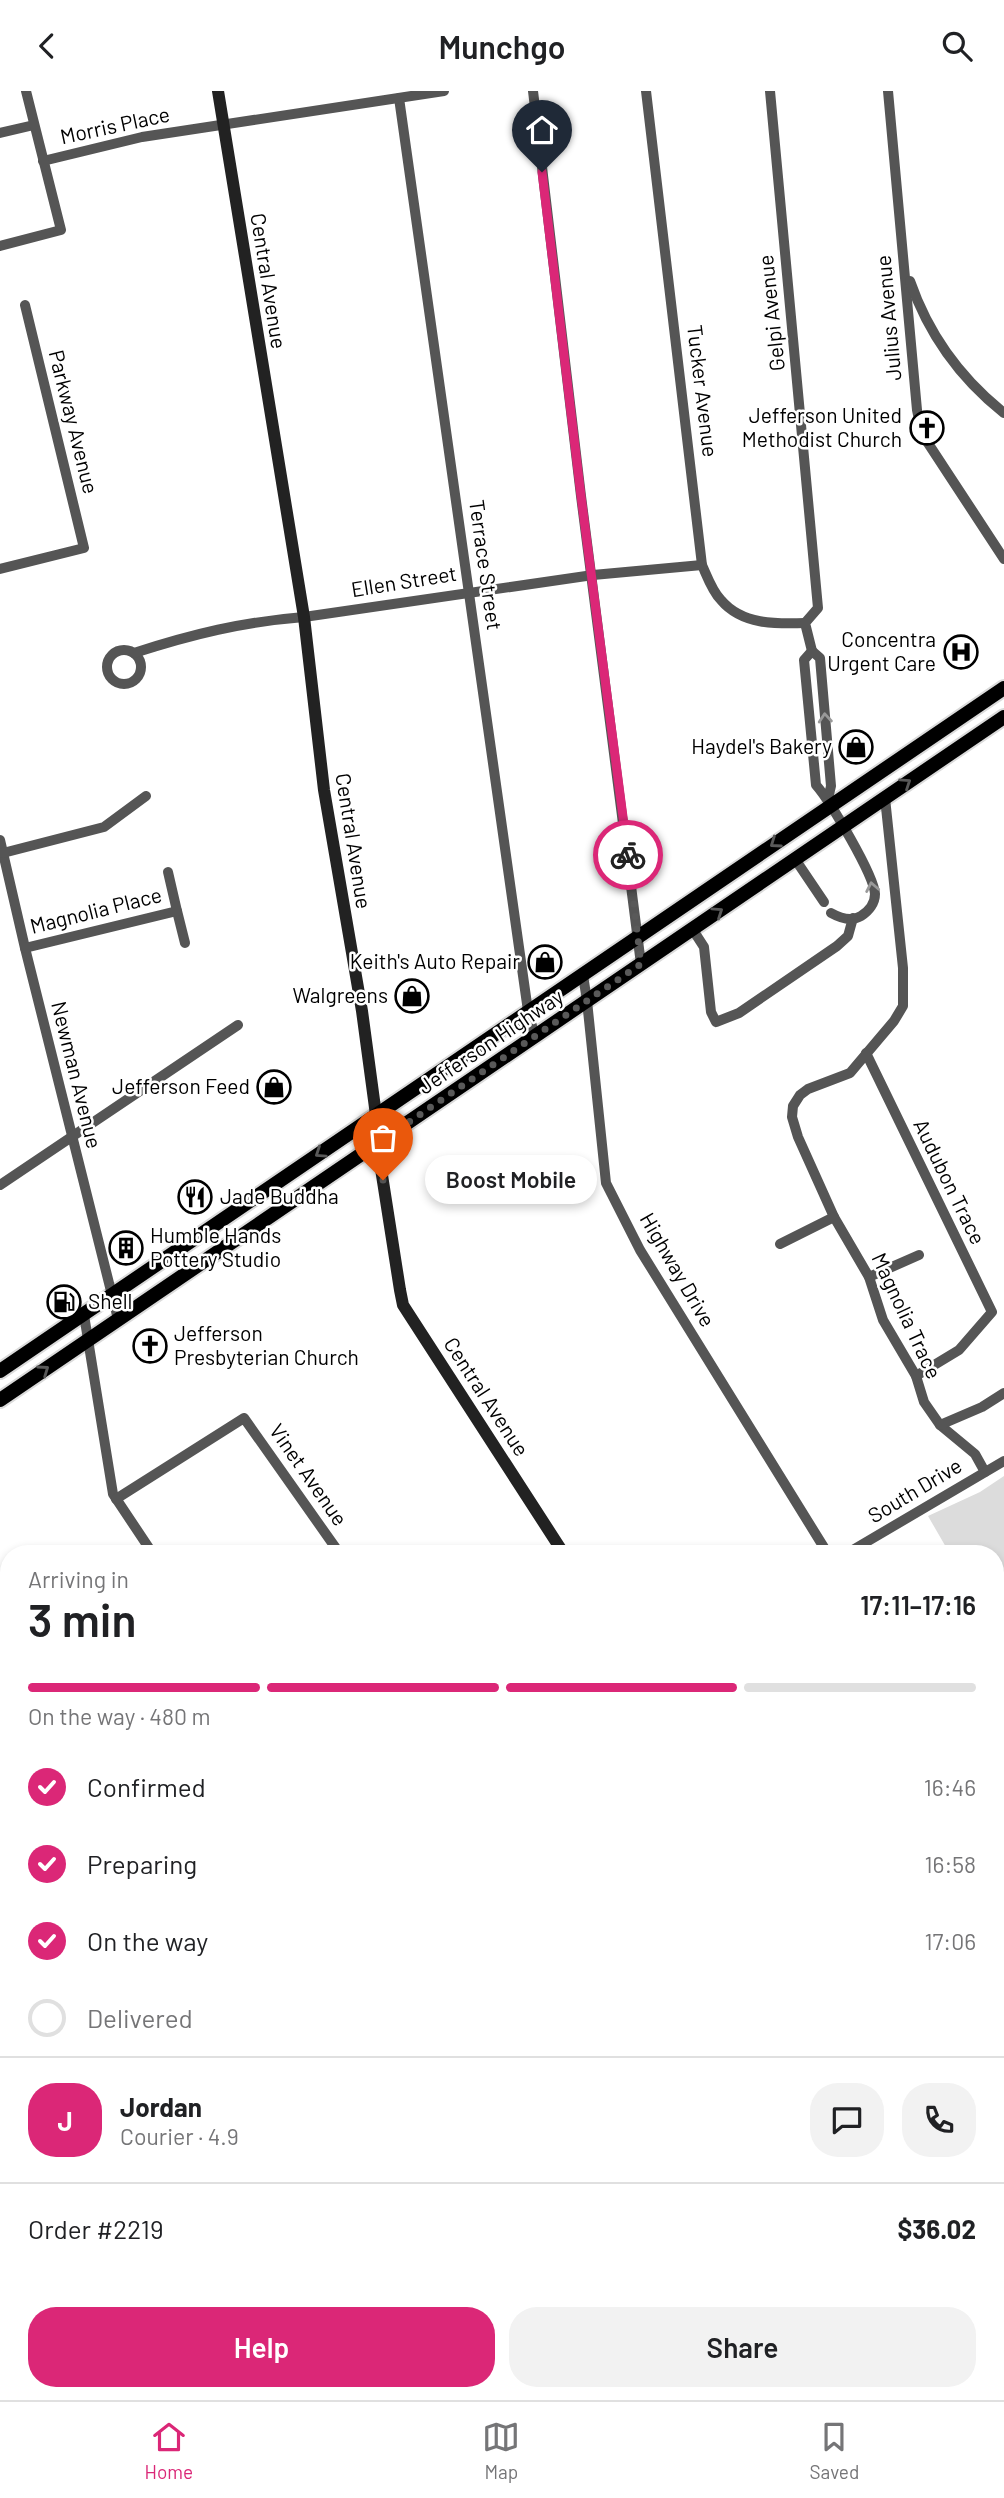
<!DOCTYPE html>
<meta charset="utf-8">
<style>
:root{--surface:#fff;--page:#f2f2f2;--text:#202124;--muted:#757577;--line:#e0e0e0;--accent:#db2777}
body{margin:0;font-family:Barlow,sans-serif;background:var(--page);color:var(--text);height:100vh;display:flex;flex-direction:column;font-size:26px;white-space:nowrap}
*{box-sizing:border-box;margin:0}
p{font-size:23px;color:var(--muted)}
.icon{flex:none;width:38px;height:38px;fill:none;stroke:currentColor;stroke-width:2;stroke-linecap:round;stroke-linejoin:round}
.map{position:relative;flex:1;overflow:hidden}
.side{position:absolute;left:0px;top:1454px;width:1004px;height:856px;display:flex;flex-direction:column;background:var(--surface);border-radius:28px 28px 0 0;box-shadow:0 4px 10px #0003}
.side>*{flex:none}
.pin{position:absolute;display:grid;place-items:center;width:60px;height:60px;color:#fff;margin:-72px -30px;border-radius:50% 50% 50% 0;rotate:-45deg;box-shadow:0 0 7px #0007}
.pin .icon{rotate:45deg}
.courier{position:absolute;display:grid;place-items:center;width:70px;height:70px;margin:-35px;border:5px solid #db2777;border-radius:50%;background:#fff;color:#222;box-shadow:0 2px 9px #0007}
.bubble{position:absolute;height:49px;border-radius:24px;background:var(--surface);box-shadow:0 4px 10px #0003;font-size:23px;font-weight:600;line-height:49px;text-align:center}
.head em{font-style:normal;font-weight:600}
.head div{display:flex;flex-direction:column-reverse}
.head{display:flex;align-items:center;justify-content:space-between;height:119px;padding:0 28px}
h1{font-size:46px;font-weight:600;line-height:52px}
.bar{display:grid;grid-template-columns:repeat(4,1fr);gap:10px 7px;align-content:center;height:84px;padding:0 28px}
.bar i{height:9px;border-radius:5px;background:var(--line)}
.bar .current{background:var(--accent)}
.bar p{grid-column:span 4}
.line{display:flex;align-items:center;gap:18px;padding:0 28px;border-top:2px solid var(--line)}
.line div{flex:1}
.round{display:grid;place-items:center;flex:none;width:74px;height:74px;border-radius:28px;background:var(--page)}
ol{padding:0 28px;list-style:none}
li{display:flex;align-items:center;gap:21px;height:77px}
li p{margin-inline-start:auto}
li .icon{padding:7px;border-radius:50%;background:var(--accent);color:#fff;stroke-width:4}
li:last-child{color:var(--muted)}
li i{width:38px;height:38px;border:4px solid var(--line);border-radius:50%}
.button{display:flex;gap:14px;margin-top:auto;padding:14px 28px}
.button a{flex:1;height:80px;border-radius:28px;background:var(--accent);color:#fff;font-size:28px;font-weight:600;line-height:80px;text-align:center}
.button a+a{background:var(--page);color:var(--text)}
header{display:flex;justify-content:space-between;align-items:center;height:91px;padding:0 28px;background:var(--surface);font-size:32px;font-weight:600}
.tabs{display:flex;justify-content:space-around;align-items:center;height:98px;border-top:2px solid var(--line);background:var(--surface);font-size:19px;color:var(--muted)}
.tabs a{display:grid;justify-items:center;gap:4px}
.tabs .current{color:var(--accent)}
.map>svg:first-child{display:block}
</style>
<header><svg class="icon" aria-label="back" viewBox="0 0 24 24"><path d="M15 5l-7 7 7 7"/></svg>Munchgo<svg class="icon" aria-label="search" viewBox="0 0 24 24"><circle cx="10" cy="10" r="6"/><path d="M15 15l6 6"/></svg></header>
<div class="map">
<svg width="1004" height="2309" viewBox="0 0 1004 2309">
<rect width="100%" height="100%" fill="#fff"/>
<polygon fill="#dcdcdc" points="1004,1385 1004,1554 996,1540 996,1463 950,1463 928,1425 980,1401"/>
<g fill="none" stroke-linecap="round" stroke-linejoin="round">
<defs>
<g id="primary">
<polyline points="0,1280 1004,597"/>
<polyline points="0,1309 1004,626"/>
</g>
</defs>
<use href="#primary" stroke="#dbdbdb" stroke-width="18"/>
<g stroke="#555" stroke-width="10">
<polyline points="533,0 581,405 641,873"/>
<path d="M646 0 702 474C707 485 712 500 721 509 742 534 776 533 805 532"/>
<polyline points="770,0 818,517 805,532 812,560"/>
<polyline points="888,0 917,319 922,343 1004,468"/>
<polyline points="399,7 528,920 535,946"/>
<polyline points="0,42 34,34"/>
<polyline points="43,70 142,46 444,0"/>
<polyline points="0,155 61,139 26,0"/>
<path d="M910 190C928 242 960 287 1004 322"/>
<polyline points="0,478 84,457 25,214"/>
<circle cx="124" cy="576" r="17"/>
<path d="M134 562C193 543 242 531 304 526L593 484 702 474"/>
<path d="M828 708 831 695 820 567 812 560 804 569 816 694C830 710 874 784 875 803 875 812 869 820 861 825 851 831 840 827 831 822"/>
<polyline points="0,749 25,857 118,1228"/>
<polyline points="3,762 104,736 146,705"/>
<polyline points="795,768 824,811"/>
<polyline points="177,820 185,852"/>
<polyline points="693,839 704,856 711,921 716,931 739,922 837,855 848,845 853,827"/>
<polyline points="25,857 177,820 168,781"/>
<polyline points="583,884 587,910 606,1092 640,1159 828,1463"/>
<polyline points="866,962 992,1221 959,1259 916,1285"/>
<polyline points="0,1094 238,934"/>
<polyline points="834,1126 798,1046 792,1026 793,1015 800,1004 808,998 850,982 894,930 903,915 903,877 885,707"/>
<polyline points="780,1153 834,1126 869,1186 883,1229 916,1285 924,1311 940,1334 975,1363 985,1381"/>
<polyline points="869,1186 919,1164"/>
<polyline points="84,1224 113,1403 153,1463"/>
<polyline points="940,1334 982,1316 1004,1302"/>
<polyline points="116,1408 244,1327 340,1463"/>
<polyline points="846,1463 1004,1370"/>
<polyline points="0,1511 9,1524"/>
<polyline points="996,1750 1004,1763"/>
<polyline points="0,1783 9,1796"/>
<polyline points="0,2008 9,2003"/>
<polyline points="0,2014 9,2024"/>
<polyline points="0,2175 9,2165"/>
<polyline points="0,2280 9,2288"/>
<polyline points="24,2301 32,2309"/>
<polyline points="356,2301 362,2309"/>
<polyline points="541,2301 547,2309"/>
<polyline points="88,2309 96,2301"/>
</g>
<g stroke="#222" stroke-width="12">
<polyline points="218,0 304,526 324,699 362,920 376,1024 379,1065 400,1199 403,1214 564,1463"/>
<polyline points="996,2041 1004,2033"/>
<polyline points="706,2309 714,2301"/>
</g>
<use href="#primary" stroke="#000" stroke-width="14"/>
</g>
<defs><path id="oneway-chevron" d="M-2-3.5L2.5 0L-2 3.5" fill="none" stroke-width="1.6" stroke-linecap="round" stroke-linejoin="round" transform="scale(1.75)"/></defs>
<g stroke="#999">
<use href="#oneway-chevron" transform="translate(825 627) rotate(-95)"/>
<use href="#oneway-chevron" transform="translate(872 796) rotate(-101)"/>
</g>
<g stroke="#595959">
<use href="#oneway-chevron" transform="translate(906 692) rotate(-34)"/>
<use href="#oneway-chevron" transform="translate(775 752) rotate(145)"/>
<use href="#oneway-chevron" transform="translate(718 821) rotate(-34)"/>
<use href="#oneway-chevron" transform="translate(320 1062) rotate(146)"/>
<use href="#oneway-chevron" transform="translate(44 1279) rotate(-35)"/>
</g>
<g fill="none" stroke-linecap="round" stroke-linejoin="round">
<polyline stroke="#595959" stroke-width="7" stroke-dasharray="0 12.6" points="383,1089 378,1052 641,873 628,764"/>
<polyline stroke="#db2777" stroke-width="9" points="542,81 581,405 628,764"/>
</g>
<defs>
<symbol id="church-ring" viewBox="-11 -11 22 22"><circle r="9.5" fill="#fff" stroke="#000" stroke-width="1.5"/><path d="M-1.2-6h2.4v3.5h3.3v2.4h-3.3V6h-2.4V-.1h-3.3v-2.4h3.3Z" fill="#000"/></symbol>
<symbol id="hospital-ring" viewBox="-11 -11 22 22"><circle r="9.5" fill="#fff" stroke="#000" stroke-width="1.5"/><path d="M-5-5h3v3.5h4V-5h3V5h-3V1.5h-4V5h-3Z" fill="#000"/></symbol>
<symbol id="shop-ring" viewBox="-11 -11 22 22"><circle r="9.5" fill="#fff" stroke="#000" stroke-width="1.5"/><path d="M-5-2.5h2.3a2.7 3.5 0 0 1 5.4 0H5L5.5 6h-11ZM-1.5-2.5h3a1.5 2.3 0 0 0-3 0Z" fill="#000"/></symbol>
<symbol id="restaurant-ring" viewBox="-11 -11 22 22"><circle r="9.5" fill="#fff" stroke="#000" stroke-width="1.5"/><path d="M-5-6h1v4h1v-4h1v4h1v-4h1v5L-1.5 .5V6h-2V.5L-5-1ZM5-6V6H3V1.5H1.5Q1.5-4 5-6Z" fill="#000"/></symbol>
<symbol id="building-ring" viewBox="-11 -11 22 22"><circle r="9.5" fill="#fff" stroke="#000" stroke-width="1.5"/><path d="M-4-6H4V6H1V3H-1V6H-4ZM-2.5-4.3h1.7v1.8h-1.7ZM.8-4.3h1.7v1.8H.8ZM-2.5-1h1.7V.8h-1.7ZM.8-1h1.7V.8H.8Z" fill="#000"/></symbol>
<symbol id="fuel-ring" viewBox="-11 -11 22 22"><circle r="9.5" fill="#fff" stroke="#000" stroke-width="1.5"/><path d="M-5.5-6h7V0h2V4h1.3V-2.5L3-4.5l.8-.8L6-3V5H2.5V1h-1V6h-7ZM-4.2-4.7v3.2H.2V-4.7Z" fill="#000"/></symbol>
</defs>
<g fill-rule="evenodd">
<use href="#church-ring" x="908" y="318" width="38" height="38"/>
<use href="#hospital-ring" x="942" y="542" width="38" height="38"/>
<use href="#shop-ring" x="837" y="637" width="38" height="38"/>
<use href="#shop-ring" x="526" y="852" width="38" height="38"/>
<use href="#shop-ring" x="393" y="886" width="38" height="38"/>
<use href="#shop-ring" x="255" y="977" width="38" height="38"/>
<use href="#restaurant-ring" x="176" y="1087" width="38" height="38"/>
<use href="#building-ring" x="107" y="1138" width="38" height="38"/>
<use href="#fuel-ring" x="45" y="1192" width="38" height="38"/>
<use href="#church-ring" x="131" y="1236" width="38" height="38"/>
</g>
<g text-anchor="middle" stroke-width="5" stroke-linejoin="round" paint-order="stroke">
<g font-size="21" fill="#000" stroke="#fff">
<text transform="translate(115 35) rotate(-12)" y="7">Morris Place</text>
<text transform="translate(268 190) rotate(81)" y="7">Central Avenue</text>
<text transform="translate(772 222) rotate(-96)" y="7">Gelpi Avenue</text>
<text transform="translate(889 227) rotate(-95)" y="7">Julius Avenue</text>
<text transform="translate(702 300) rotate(83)" y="7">Tucker Avenue</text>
<text transform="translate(73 331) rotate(76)" y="7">Parkway Avenue</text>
<text transform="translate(485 474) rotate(82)" y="7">Terrace Street</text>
<text transform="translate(404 491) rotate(-9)" y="7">Ellen Street</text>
<text transform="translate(353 750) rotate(81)" y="7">Central Avenue</text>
<text transform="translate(96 820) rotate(-14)" y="7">Magnolia Place</text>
<text transform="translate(491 951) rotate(-34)" y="7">Jefferson Highway</text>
<text transform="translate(76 984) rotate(76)" y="7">Newman Avenue</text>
<text transform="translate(949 1091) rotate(64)" y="7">Audubon Trace</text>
<text transform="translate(677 1179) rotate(60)" y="7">Highway Drive</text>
<text transform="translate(906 1225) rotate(65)" y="7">Magnolia Trace</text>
<text transform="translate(486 1306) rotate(57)" y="7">Central Avenue</text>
<text transform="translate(308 1384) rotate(55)" y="7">Vinet Avenue</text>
<text transform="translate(915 1400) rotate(-31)" y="7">South Drive</text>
</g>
<g font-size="21" fill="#000" stroke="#fff" text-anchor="end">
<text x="902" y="332">Jefferson United<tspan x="902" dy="24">Methodist Church</tspan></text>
<text x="936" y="556">Concentra<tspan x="936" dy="24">Urgent Care</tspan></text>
<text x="832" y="663">Haydel's Bakery</text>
<text x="520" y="878">Keith's Auto Repair</text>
<text x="388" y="912">Walgreens</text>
<text x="250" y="1003">Jefferson Feed</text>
<text x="220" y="1113" text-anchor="start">Jade Buddha</text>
<text x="150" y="1152" text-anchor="start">Humble Hands<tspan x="150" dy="24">Pottery Studio</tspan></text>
<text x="88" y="1218" text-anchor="start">Shell</text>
<text x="174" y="1250" text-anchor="start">Jefferson<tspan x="174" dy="24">Presbyterian Church</tspan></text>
</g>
</g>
</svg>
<div class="pin" style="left:383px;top:1089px;background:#ea580c"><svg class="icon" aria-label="bag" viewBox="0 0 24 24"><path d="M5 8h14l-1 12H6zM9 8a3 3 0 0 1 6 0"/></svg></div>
<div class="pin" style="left:542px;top:81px;background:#1f2937"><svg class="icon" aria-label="home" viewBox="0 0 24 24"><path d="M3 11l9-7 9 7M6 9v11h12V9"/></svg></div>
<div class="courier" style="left:628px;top:764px"><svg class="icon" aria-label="bike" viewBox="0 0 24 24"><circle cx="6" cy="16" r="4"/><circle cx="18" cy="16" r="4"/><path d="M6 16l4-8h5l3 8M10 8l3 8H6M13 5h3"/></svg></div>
<div class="bubble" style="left:425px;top:1064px;width:172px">Boost Mobile</div>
<section class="side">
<div class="head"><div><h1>3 min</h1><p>Arriving in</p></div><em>17:11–17:16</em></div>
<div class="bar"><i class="current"></i><i class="current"></i><i class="current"></i><i></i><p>On the way · 480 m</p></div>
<ol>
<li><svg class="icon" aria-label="check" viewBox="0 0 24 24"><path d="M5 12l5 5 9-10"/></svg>Confirmed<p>16:46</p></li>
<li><svg class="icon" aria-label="check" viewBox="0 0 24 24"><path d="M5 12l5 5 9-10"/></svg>Preparing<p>16:58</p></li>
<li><svg class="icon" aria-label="check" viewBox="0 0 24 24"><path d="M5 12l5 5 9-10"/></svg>On the way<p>17:06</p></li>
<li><i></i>Delivered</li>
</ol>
<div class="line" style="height:126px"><b class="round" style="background:var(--accent);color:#fff">J</b><div><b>Jordan</b><p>Courier · 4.9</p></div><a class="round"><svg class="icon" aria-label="chat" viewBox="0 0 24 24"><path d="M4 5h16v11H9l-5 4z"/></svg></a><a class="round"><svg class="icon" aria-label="phone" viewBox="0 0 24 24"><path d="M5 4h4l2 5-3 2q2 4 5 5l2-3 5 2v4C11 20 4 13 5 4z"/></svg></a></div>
<div class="line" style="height:91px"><div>Order #2219</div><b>$36.02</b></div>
<div class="button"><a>Help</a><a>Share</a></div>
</section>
</div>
<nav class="tabs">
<a class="current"><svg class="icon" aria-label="home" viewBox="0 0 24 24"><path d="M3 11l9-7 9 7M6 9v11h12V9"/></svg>Home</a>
<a><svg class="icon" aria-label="map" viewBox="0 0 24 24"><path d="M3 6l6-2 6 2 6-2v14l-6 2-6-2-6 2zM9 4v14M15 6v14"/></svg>Map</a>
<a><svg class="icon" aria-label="saved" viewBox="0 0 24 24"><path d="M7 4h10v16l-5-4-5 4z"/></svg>Saved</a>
</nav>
